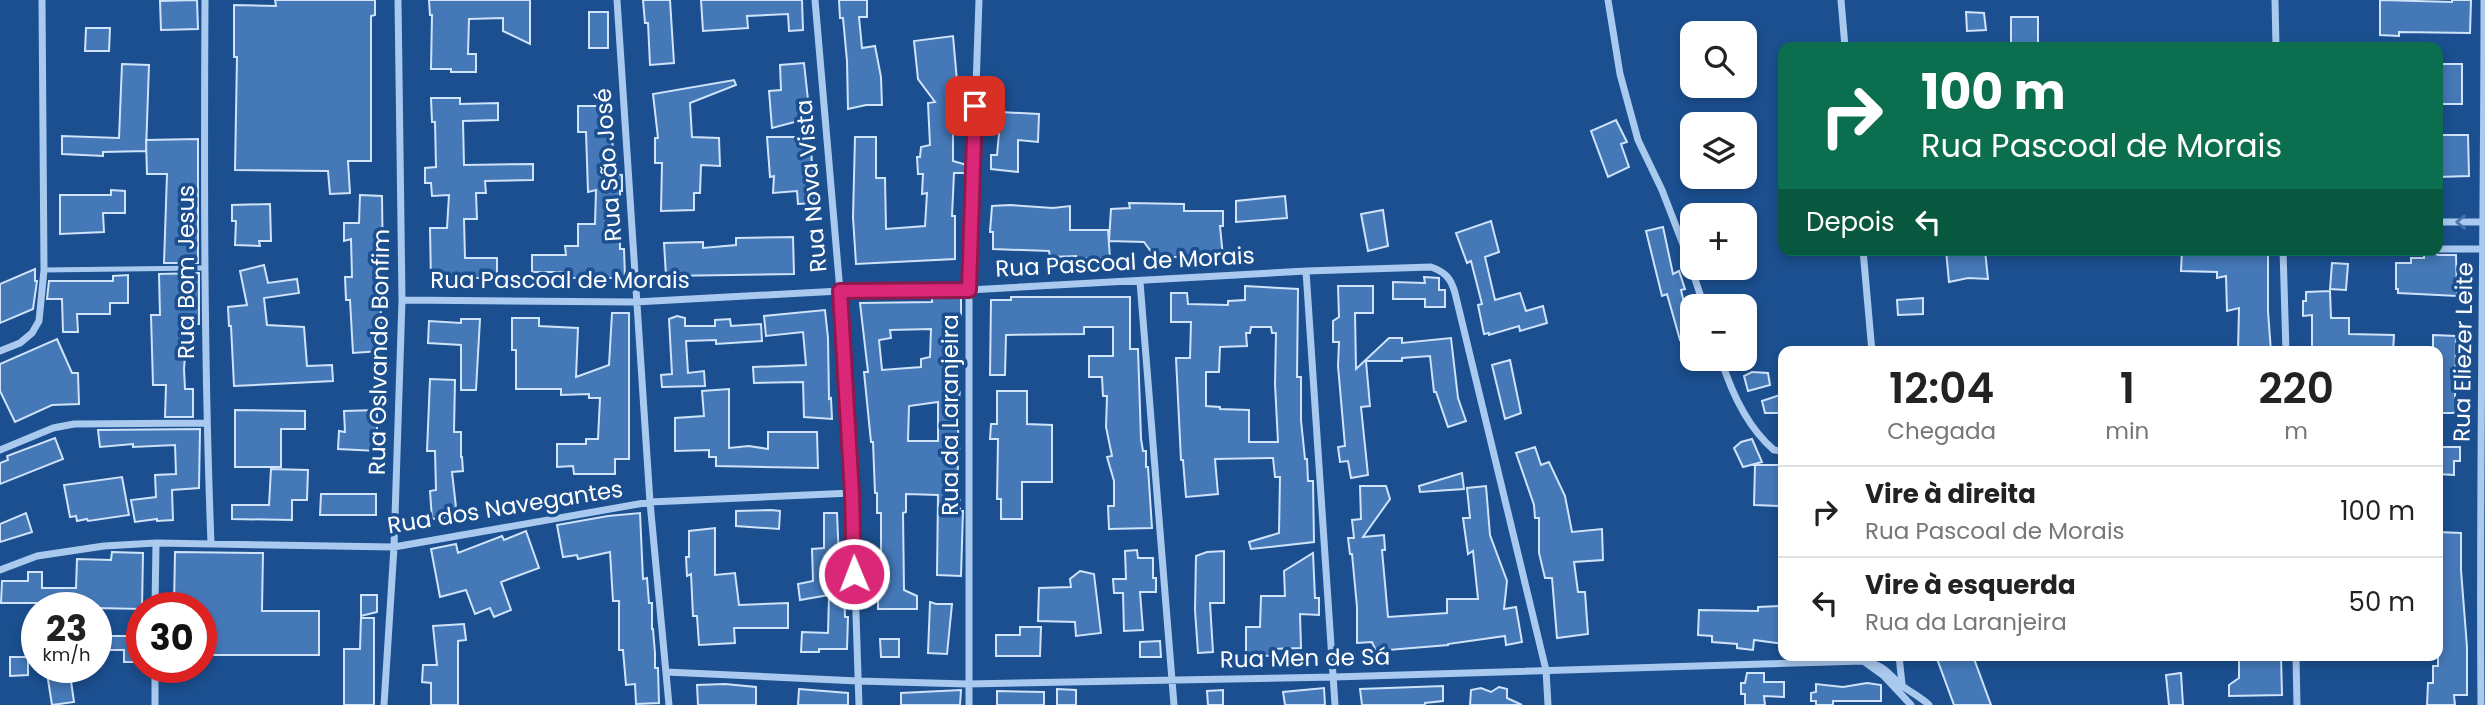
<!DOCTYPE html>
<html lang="pt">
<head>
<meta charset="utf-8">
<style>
  :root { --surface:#fff; --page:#f2f2f2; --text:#222; --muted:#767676; --line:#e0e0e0 }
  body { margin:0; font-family:Poppins,sans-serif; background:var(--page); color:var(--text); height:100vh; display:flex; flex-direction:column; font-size:26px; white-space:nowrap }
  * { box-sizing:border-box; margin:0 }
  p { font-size:23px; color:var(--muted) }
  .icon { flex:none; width:38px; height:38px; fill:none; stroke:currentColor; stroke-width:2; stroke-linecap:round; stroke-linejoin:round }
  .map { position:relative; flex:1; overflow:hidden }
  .details { position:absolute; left:1778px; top:346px; width:665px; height:315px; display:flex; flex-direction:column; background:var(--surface); border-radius:14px; box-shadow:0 4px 10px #0003 }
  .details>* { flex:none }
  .guide { position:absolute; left:1778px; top:42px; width:665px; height:214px; border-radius:14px; box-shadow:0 4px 10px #0003; background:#0b6e4f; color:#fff; overflow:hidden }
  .buttons { position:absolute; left:1680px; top:21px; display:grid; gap:14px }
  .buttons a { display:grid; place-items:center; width:77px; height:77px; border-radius:14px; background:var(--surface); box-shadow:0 4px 10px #0003; font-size:35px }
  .speed { position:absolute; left:21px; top:592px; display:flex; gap:14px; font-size:35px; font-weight:700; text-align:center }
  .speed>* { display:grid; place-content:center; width:91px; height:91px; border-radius:50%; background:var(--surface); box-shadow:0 4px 10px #0003; line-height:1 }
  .speed small { font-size:18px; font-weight:400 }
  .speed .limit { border:10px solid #d22; background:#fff; color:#111 }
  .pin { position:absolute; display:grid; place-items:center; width:60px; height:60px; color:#fff; margin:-30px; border-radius:14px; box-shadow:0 4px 10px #0006 }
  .me { position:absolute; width:77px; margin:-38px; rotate:359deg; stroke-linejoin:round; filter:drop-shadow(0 0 5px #0008) }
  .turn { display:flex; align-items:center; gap:24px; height:147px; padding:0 28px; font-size:32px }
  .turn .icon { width:91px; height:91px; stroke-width:2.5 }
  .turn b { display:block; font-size:49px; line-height:60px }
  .then { display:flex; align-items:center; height:66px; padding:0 28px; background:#0003; gap:14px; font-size:26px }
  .eta { display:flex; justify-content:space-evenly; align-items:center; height:119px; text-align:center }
  .eta b { font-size:42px; font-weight:600; line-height:49px }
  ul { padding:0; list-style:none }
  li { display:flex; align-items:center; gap:21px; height:91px; padding:0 28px; border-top:2px solid var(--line) }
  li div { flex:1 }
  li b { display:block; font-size:26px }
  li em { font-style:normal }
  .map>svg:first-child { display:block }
  .building { fill:#4478b7; stroke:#cfe3fa; stroke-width:2; fill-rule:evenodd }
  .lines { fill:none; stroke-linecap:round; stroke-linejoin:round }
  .lane { stroke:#a9c9ee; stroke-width:5 }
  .street { stroke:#a9c9ee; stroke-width:7 }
  .oneway { stroke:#4674ac }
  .route-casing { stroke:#8e194d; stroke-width:18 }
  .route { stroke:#db2777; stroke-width:12 }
  .labels { text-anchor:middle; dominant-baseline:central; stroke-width:7; stroke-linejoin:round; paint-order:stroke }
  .street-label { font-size:23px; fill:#fff; stroke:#1b4f8f }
</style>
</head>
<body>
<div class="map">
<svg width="2485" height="705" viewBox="0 0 2485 705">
  <rect width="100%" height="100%" fill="#1b4f8f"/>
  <path class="building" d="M197,0L198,29L161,30L160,1Z
    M275,0H375V15L371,16V161H348L350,193L330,194L328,171L235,170L237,57H234V5L276,6Z
    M429,0H530V44L503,31V18L469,19L468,54H476V72H451V69H431L432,15H430Z
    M643,0H670L674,63L650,65L648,23H645Z
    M701,0H802L803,30L789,31L788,14L747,16L748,28L703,31Z
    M839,0H867V17H859L862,48L875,46L881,77L882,105H866L848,109L847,61L843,18H840Z
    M2380,0L2452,2V0H2471L2470,33L2399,32V36L2380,35Z
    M589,12H608V48H589Z
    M1966,12L1984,13L1986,30L1967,31Z
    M2011,17H2038V46H2011Z
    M86,28H110L109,51H85Z
    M953,36L957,81V125L953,126V161L967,165V173H954L952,216H955V259L856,264L853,217L855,137H876V178H885L886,229L925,226L927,193L922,194L923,174H918L917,157H920L921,147L930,145L928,103L935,102L918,79L914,41Z
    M804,63L810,118L772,128L769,91L781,90L780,65Z
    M122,64L149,65L146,151L103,152V156L62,154V136L119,138Z
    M2438,64H2462V104H2438Z
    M734,80L736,85L690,103L692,137L719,138L720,166L701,165L700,193H694V210L661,211L662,163H655V138H658L653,94Z
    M431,98H460V104L498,103V120L463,121L464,165L533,164V180L485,181L486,193H476L477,219H464L465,258H497V278H460V282L431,283L430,228H447L449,195L432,196L431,183H425V168L436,167L435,122H432Z
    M578,106H611L613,157L617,158V174L622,175V191H620V249H624L625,278H566V272H532V255H566L565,246H578V224H595L596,190L588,192L586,132H578Z
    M1001,112L1039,114L1038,142L1018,140V172L991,169V155H997Z
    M1616,120L1627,142L1621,144L1629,167L1608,177L1591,131Z
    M2438,135H2468L2469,176L2438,177Z
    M767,137H810L815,203L798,204L797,191L773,193L774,176L770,177Z
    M198,139V263H164L167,174H147L146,140Z
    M111,190L125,191V213H103L104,232L60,234V195H111Z
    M360,195L382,196L383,270H381L380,299L382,331H378L380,351L353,353L350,300H346L345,277H352L351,239L344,241V223H359Z
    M1285,196L1287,218L1236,222V201Z
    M1129,203L1184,204V211H1223V226H1220L1223,257H1155L1144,242L1109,241L1111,209L1130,208Z
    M270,204L271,241H259L260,246L235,245L236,221H232V205Z
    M1010,205L1053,208L1070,206V230H1108L1110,258L1076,259V256L1050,257L1049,251L993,249V232H990L992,206Z
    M1383,210L1388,246L1368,251L1361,214Z
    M1491,221L1499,252L1485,257L1495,300L1520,293L1526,311L1543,306L1547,323L1520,331L1519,326L1489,335V333L1484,334L1478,305L1482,304L1471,261L1467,263L1456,233Z
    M1663,227L1673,274L1679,271L1685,289L1681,290L1692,337L1680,340L1667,294L1662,296L1646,231Z
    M793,237L794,274L666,276L664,243L703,242V248L736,245V238Z
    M1946,250H1985L1988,279L1968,278L1949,282Z
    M2182,250H2200V253L2220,250H2268V311L2271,352H2238L2239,308L2227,311L2226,276L2217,278V272L2181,271Z
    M2424,251H2432L2438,255H2456L2457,296L2398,293V289H2396V263H2411V258H2424Z
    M2332,263L2348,264L2346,290L2330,289Z
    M264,265L268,283L297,279L299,293L264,298L267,325L304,327L307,366L332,365L333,381L234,386L231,326H229L228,307L247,305L240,271Z
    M35,269V281H37L33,309L0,323V284Z
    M199,273V324H190V331H187L184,369L185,389H193V417H165L166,385H153L151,315H160L159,274Z
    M128,275V303H110V314H77L78,332H63L62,299H47L49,281H113V276Z
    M1424,277L1439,278V290H1445V307H1425V299H1393V282L1425,283Z
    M1245,286L1298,289L1297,377H1301V420L1305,459H1307L1308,481H1313L1314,542L1251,549L1249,542L1279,533L1280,477H1275L1273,458L1215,459L1218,494L1186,497L1183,460H1181L1176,358H1190L1191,322H1171V293H1187L1188,304L1228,305V301L1245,300ZM1251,327H1271L1272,333H1276L1275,384L1278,442H1249V410L1220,409V407L1206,406V372H1219L1220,347L1247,346L1246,333H1250Z
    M1338,286H1373V313H1355L1356,369L1389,338H1402V343L1451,338L1458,398L1466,421L1448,427L1436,392H1434L1430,356L1402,358V361H1366L1370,406L1361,407L1368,475L1351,478L1348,461L1340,462L1338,447L1345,446L1338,366L1339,342H1333V321L1339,317Z
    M2330,291L2331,318H2349V334L2394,335L2393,352H2312V315L2303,316V301H2306V292Z
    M932,297L961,298V315H956L955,352L958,390H960L957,416L960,458H958L957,500H960V511H963L961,576L937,575L938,495L906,494V512L903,513L904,590L917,596V609H878V593L881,592V513H877V493H875L873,442H871L864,372H868L860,303L932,302ZM931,329L930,357L921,359V367L882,370L879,340L891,338L890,330ZM938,402V441H908L909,406Z
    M1011,297H1130V349H1138L1141,439L1143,451H1146V467H1148L1152,528L1109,529L1108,506H1114V481L1107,457L1112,456L1106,427L1107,396H1103L1102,377H1089V356H1113V327H1084V334L1006,335L1005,375H990L991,300H1011Z
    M1923,298V314L1898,315L1897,300Z
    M825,310L828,338L829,399L831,398L832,419L804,417L803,382L754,383L753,367L806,365L803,332L766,336L764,316Z
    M612,313H629V459H615V474H574L573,466L557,467V444H586V439H598L600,398H589V394L561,395V389H516V350H512V318H539V326L578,328L576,377L609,365Z
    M677,316L685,318V326H715V320L730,319L731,326L761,324L762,341L716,344V340L686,341L688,373L704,371L705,386L662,387L661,375L672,374L669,319Z
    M461,319H480L476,390H461V345L428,343L429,321L461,323Z
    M2433,335L2456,336L2455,398H2460V413H2438V352H2433Z
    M57,339L72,373H78L79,404L52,405L15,422L0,391V364Z
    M1510,360L1521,413L1505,419L1492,365Z
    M1752,372L1768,373L1770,385L1748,391L1744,376Z
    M430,379L455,380L454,432H461V457H462L463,471L452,472L457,516L432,519L430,491L436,490L435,451H427Z
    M729,389V448L749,446L768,449V432H817L818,468L716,466V457H709V450L675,451V418L704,416L702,391Z
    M997,391H1027V424L1052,425V482H1022V519H1001V499H997L998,439H990L991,424H997Z
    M1783,394V413H1765L1762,401Z
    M235,410L305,411V429H281V467H235Z
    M377,410V451L338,449L339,431L345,432L344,411Z
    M200,429L199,488L172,490L173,520L157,521V519L135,522L131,500L156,497L155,475L176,474L175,445L133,447V444L100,447L98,430Z
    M55,438L63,459L0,484V463L8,460L7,456Z
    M1752,439L1762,462L1743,467L1734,448L1741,442Z
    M1535,447L1541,465L1549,462L1565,496L1572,532L1602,529L1603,560L1574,562L1578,592H1585L1588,634L1557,638L1552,578H1545L1539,553V518H1535L1534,505L1516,453Z
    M2438,447H2460V461H2454V475L2438,474Z
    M1755,465H1783V506L1754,505Z
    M271,469L308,470L307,500H292V520L232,519V505H269Z
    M1462,473L1464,489L1420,492L1419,486Z
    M122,477L129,515L88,521L87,519L77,521L76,516L70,517L64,485Z
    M1360,486H1386L1390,499L1363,537L1384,535L1385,550H1382L1388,617L1447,613V599H1478L1473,551L1468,554L1463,518H1470L1467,488L1486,486L1490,535L1507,581L1504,609L1516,607L1522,642L1506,645L1505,636L1448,644V645L1376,651L1372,642L1357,643V607L1352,554H1350L1348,538H1354L1352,520L1361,519Z
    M321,494H376V515H320Z
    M771,510L780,511L779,529L736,526V511Z
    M26,513L32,532L0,542V524Z
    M640,513L643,579L647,578L649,603H652V629H653L655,653V668H658L659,703L636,704L635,684L626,685L623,650H619V601H613L610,552L578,559L577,555L563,557L557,525L608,516Z
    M824,513H837L840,583H844L845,617H848L847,649H819V652H801L802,632L828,633L829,595L800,600L798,584L813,581L812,549L824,548Z
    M715,528V575L735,573L739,605L788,603V628H734L735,643L699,645L697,616H693L691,574L687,576L686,557H689V531Z
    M526,531L539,568L501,582L511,610L494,617L490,608L475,614L466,590L440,597L431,549L456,544L458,553L502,536L504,540Z
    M2438,532L2461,533V570L2467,647V695H2454L2455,705H2427L2428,683H2433V666H2438Z
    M1137,550L1138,558H1153V578H1156V592H1140L1143,630L1124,631L1123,593H1114L1113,579H1126L1125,551Z
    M1224,551V603H1210L1213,652L1198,653L1195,610L1196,556L1207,552Z
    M112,552L143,553L142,609L46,607L47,603H1L2,581H28V572H42V588H76L77,559L111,560Z
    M175,552L263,553L262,611H319V655H201V607H174Z
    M1313,553L1315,598H1319V615L1300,614L1301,648L1272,649V656L1246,655V627H1260L1261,596H1285L1284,571Z
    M1080,571L1094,574L1101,633L1076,636L1075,622L1038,621L1039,588L1071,587L1070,579Z
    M361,595H377V612L361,616Z
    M930,602L936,604H952L947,654L928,653Z
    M1783,606V644L1754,640L1753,650L1737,648V644L1712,642V636L1698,635L1699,610L1758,611V607Z
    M361,618H374V705H344V649H360Z
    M464,624L466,640L458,641V705H431V683L422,682L423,665H437L433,626Z
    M1020,627H1041L1040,656H996V635H1020Z
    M101,636H142V662H124V650H101Z
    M880,639H899V657H881Z
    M1160,641L1161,657H1140V642Z
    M1936,656H1973L1991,705H1954Z
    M2239,656H2281L2282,695L2229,696V685L2239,678Z
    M10,657H28V675L10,676Z
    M46,667H69L74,702L52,705Z
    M1747,673H1764V682H1784V697L1764,696L1765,705H1745V694H1741V683H1745Z
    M2181,673L2183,705H2169L2166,675Z
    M1867,683L1881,685V701H1833V705H1816V701H1811V693L1816,692V684L1843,687Z
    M725,684L756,687V705H698L697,685Z
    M1443,686V701L1425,703V705H1362L1360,689Z
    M1499,687L1507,689V698L1522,705H1470L1471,690L1481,688L1491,692Z
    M1324,688L1325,705H1285L1283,692Z
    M799,689L848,693V705H798Z
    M1057,689L1076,690V705H1057Z
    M961,690L960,705H901V693Z
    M1223,690V705H1208L1207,691Z
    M997,691L1044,692V705H997Z"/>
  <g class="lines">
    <path class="lane" d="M44,270L204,268"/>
    <path class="street" d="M205,0C204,181 204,362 211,543
      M617,0L650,502L669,705
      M815,0L840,291L852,493L859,705
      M1608,0L1620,74L1638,140L1662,190L1686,252L1704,306
      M1841,0L1845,47
      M2275,0L2276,47
      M2438,222H2485
      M2438,249H2485
      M1863,250L1872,352
      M2283,250L2286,352
      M1306,271L1335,705
      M1140,282L1174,705
      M402,300L635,302L840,291L969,290L1306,271L1431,267C1445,272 1451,278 1455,293L1546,670L1548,705
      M0,351L20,343L32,333L39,321L44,270L42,0
      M1721,359C1731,391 1748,428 1774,450L1783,451
      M0,450L53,428L74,424L206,423
      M0,570L37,556L104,546L156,543L394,547L650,502L852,493
      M155,607L156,543
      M1899,656L1902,684
      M2296,656L2297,705
      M1866,663L1884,676L1911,705
      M666,672L858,681L968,684L1334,677L1863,661C1887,667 1884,670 1901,685C1910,692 1921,697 1929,705
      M155,705V667
      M384,705L394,547L402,300L398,0
      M969,705V290L979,0
      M2481,705C2479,470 2484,235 2484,0"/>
  </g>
  <defs><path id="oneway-chevron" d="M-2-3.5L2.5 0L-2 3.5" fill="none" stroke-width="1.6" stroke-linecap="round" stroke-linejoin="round" transform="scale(1.75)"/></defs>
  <use class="oneway" href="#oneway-chevron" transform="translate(2461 222) rotate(-180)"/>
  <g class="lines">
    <g class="route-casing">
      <path id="route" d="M854,574L852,494L840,291L969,290L975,106"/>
    </g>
    <use href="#route" class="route"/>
  </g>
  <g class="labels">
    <g class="street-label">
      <text transform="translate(608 165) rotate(-94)">Rua São José</text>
      <text transform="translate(811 186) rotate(-95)">Rua Nova Vista</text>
      <text transform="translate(1125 262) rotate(-3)">Rua Pascoal de Morais</text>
      <text transform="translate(186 272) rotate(-90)">Rua Bom Jesus</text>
      <text x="560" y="280">Rua Pascoal de Morais</text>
      <text transform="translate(379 352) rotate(-89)">Rua Oslvando Bonfim</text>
      <text transform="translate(2463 352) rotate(-89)">Rua Eliezer Leite</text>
      <text transform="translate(950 415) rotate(-90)">Rua da Laranjeira</text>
      <text transform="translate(505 507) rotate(-9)">Rua dos Navegantes</text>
      <text transform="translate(1305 658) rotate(-1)">Rua Men de Sá</text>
    </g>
  </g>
</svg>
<div class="buttons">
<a><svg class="icon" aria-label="search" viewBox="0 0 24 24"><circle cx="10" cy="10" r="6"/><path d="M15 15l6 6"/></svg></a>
<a><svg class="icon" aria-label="layers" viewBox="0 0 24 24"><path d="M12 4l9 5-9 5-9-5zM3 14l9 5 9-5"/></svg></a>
<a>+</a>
<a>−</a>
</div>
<div class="speed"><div>23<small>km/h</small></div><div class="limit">30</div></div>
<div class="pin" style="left:975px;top:106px;background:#d93025"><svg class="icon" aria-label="arrive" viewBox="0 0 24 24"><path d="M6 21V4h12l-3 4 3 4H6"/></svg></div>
<svg class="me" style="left:854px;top:574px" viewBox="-20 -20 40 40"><circle r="17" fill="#db2777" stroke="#fff" stroke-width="3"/><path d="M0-11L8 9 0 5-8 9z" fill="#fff"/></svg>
<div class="guide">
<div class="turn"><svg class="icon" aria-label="right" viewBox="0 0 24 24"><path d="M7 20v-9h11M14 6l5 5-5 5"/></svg><div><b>100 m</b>Rua Pascoal de Morais</div></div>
<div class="then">Depois<svg class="icon" aria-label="left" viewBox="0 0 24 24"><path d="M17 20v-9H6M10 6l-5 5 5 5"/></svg></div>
</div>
<section class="details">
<div class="eta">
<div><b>12:04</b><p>Chegada</p></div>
<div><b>1</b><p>min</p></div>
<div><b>220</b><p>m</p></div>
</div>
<ul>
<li><svg class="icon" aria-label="right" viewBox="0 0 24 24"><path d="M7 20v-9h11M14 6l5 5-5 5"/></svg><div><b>Vire à direita</b><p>Rua Pascoal de Morais</p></div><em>100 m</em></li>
<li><svg class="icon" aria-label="left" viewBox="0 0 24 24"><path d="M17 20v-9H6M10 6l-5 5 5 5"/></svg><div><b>Vire à esquerda</b><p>Rua da Laranjeira</p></div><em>50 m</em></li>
</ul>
</section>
</div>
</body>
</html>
